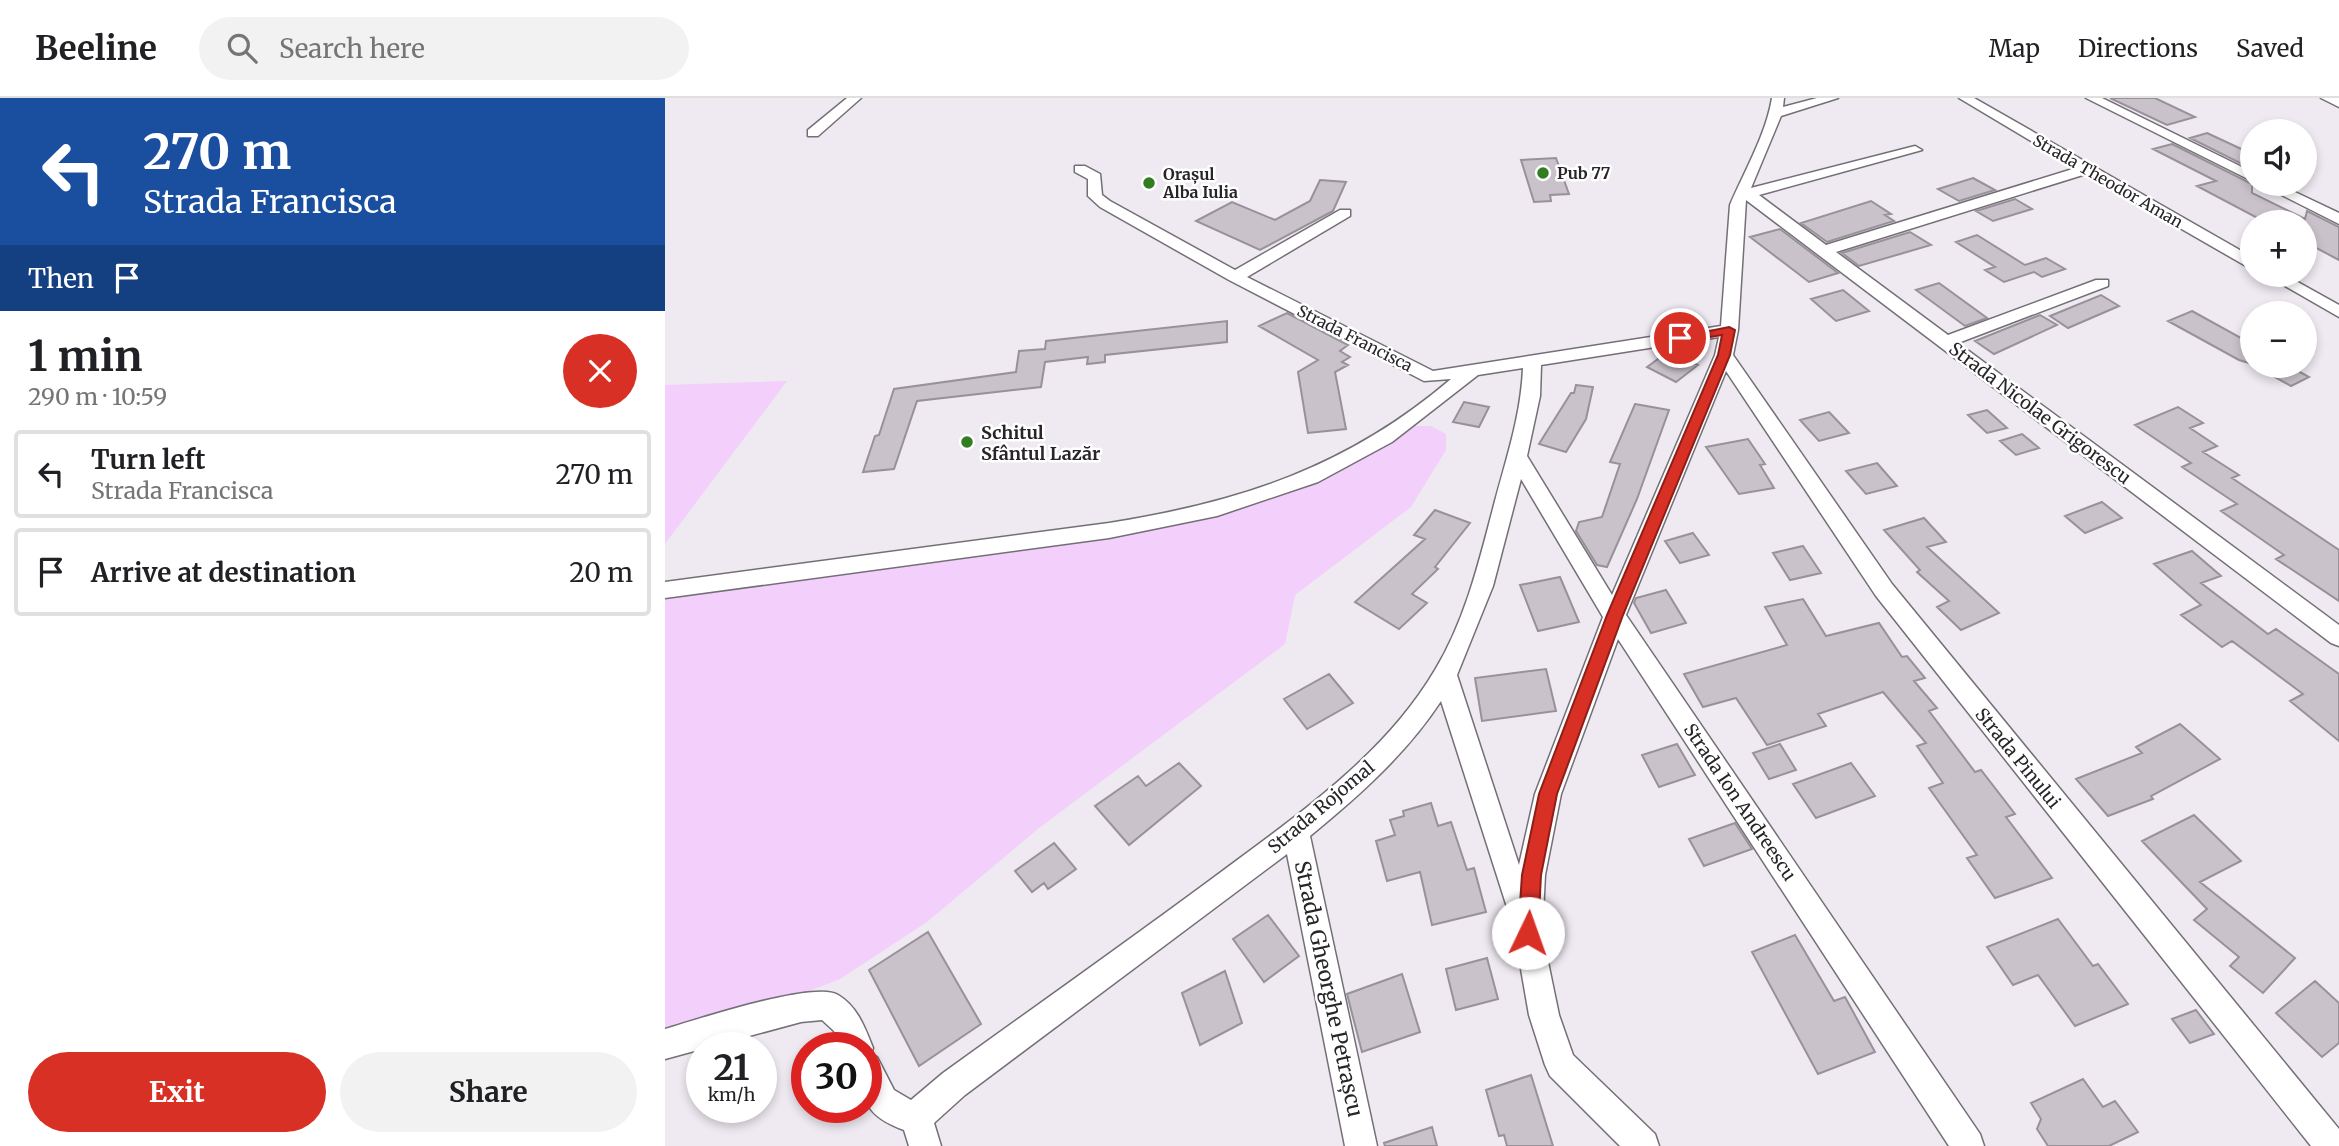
<!DOCTYPE html>
<html lang="en">
<head>
<meta charset="utf-8">
<style>
  :root { --surface:#fff; --page:#f2f2f2; --text:#202124; --muted:#757577; --line:#e0e0e0; --accent:#d93025 }
  body { margin:0; font-family:Merriweather,serif; background:var(--page); color:var(--text); height:100vh; display:flex; flex-direction:column; font-size:26px; white-space:nowrap }
  * { box-sizing:border-box; margin:0 }
  p { font-size:23px; color:var(--muted) }
  .icon { flex:none; width:38px; height:38px; fill:none; stroke:currentColor; stroke-width:2; stroke-linecap:round; stroke-linejoin:round }
  .map { position:relative; flex:1; overflow:hidden }
  .sheet { display:flex; flex-direction:column; background:var(--surface); width:665px }
  .sheet>* { flex:none }
  .top-card { background:#1a4fa0; color:#fff; overflow:hidden }
  .controls { position:absolute; left:1575px; top:21px; display:grid; gap:14px }
  .controls a { display:grid; place-items:center; width:77px; height:77px; border-radius:50%; background:var(--surface); box-shadow:0 4px 10px #0003; font-size:35px }
  .speed { position:absolute; left:21px; top:934px; display:flex; gap:14px; font-size:35px; font-weight:700; text-align:center }
  .speed>* { display:grid; place-content:center; width:91px; height:91px; border-radius:50%; background:var(--surface); box-shadow:0 4px 10px #0003; line-height:1 }
  .speed small { font-size:18px; font-weight:400 }
  .speed .limit { border:10px solid #d22; background:#fff; color:#111 }
  .pin { position:absolute; display:grid; place-items:center; width:60px; height:60px; color:#fff; margin:-30px; border:4px solid #fff; border-radius:50%; box-shadow:0 2px 7px #0007 }
  .me { position:absolute; width:77px; margin:-38px; rotate:3deg; stroke-linejoin:round; filter:drop-shadow(0 0 5px #0008) }
  .turn { display:flex; align-items:center; gap:24px; height:147px; padding:0 28px; font-size:32px }
  .turn .icon { width:91px; height:91px; stroke-width:2.5 }
  .turn b { display:block; font-size:49px; line-height:60px }
  .then { display:flex; align-items:center; height:66px; padding:0 28px; background:#0003; gap:14px; font-size:26px }
  .round { display:grid; place-items:center; flex:none; width:74px; height:74px; border-radius:37px; background:var(--page) }
  .head { display:flex; align-items:center; justify-content:space-between; height:119px; padding:0 28px }
  h1 { font-size:42px; font-weight:700; line-height:52px }
  .action { display:flex; gap:14px; margin-top:auto; padding:14px 28px }
  .action a { flex:1; height:80px; border-radius:42px; background:var(--accent); color:#fff; font-size:28px; font-weight:700; line-height:80px; text-align:center }
  .action a+a { background:var(--page); color:var(--text) }
  ul { padding:0; list-style:none }
  li { display:flex; align-items:center; gap:21px; height:88px; margin:0 14px 10px; padding:0 14px; border:4px solid var(--line); border-radius:7px }
  li div { flex:1 }
  li b { display:block; font-size:26px }
  li em { font-style:normal }
  header { display:flex; align-items:center; gap:42px; box-sizing:border-box; height:98px; padding:0 35px; background:var(--surface); border-bottom:2px solid var(--line) }
  header strong { font-size:33px }
  nav { display:flex; gap:38px; margin-inline-start:auto; font-size:24px }
  .search { width:490px; height:63px; background:var(--page); display:flex; align-items:center; gap:18px; box-sizing:border-box; padding:0 24px; border-radius:38px; color:var(--muted); font-size:26px }
  main { display:flex; flex:1; min-height:0 }
  .map>svg:first-child { display:block }
  .green { fill:#f3cffb }
  .building { fill:#c9c2ca; stroke:#989199; stroke-width:2 }
  .lines { fill:none; stroke-linecap:round; stroke-linejoin:round }
  .minor-casing { stroke:#746f76; stroke-width:3 }
  .minor { fill:#fff; fill-rule:evenodd }
  .route { fill:#d93025; stroke:#8d1f18; stroke-width:2 }
  .poi-dot { fill:#327c22; stroke:#fff; stroke-width:2.5 }
  .labels { text-anchor:middle; dominant-baseline:central; stroke-width:5; stroke-linejoin:round; paint-order:stroke }
  .far-poi-label { font-size:16px; font-weight:bold; fill:#272528; stroke:#fff; text-anchor:start }
  .far-street-label { font-size:16px; fill:#272528; stroke:#fff }
  .street-label { font-size:18px; fill:#272528; stroke:#fff }
  .poi-label { font-size:18px; font-weight:bold; fill:#272528; stroke:#fff; text-anchor:start }
  .near-street-label { font-size:21px; fill:#272528; stroke:#fff }
</style>
</head>
<body>
<header>
<strong>Beeline</strong>
<div class="search"><svg class="icon" aria-label="search" viewBox="0 0 24 24"><circle cx="10" cy="10" r="6"/><path d="M15 15l6 6"/></svg>Search here</div>
<nav><a>Map</a><a>Directions</a><a>Saved</a></nav>
</header>
<main>
<section class="sheet">
<div class="top-card">
<div class="turn"><svg class="icon" aria-label="left" viewBox="0 0 24 24"><path d="M17 20v-9H6M10 6l-5 5 5 5"/></svg><div><b>270 m</b>Strada Francisca</div></div>
<div class="then">Then<svg class="icon" aria-label="arrive" viewBox="0 0 24 24"><path d="M6 21V4h12l-3 4 3 4H6"/></svg></div>
</div>
<div class="head"><div><h1>1 min</h1><p>290 m · 10:59</p></div><a class="round" style="background:#d93025;color:#fff"><svg class="icon" aria-label="close" viewBox="0 0 24 24"><path d="M6 6l12 12M18 6L6 18"/></svg></a></div>
<ul>
<li><svg class="icon" aria-label="left" viewBox="0 0 24 24"><path d="M17 20v-9H6M10 6l-5 5 5 5"/></svg><div><b>Turn left</b><p>Strada Francisca</p></div><em>270 m</em></li>
<li><svg class="icon" aria-label="arrive" viewBox="0 0 24 24"><path d="M6 21V4h12l-3 4 3 4H6"/></svg><div><b>Arrive at destination</b></div><em>20 m</em></li>
</ul>
<div class="action"><a>Exit</a><a>Share</a></div>
</section>
<div class="map">
<svg width="1674" height="1048" viewBox="0 0 1674 1048">
  <rect width="100%" height="100%" fill="#efe9f1"/>
  <path class="green" d="M121,283H122L0,446V287Z
    M748,328H766L781,336V352L746,409L630,497L620,546L374,730L262,824L175,881L80,918L0,936V484L447,427L569,402L631,381Z"/>
  <path class="building" d="M1445,0H1490L1530,19L1502,27Z
    M1542,35L1587,56V71L1525,40Z
    M1507,46L1587,86V95L1640,121L1642,113L1674,129V162L1640,144V124H1600L1532,88L1551,83L1488,51Z
    M891,60L904,96L885,97L886,103L869,104L856,62Z
    M1308,80L1330,92L1294,103L1273,91Z
    M655,82L681,84L668,113L595,152L531,123L567,104L610,122L645,103Z
    M1350,101L1367,111L1328,123L1311,113Z
    M1206,103L1226,116L1220,117L1229,123L1162,144L1136,125Z
    M1115,131L1173,175L1144,184L1085,139Z
    M1245,134L1266,147L1194,168L1177,155Z
    M1312,137L1360,167L1381,160L1400,171L1377,179L1369,174L1339,184L1320,172L1330,169L1291,144Z
    M1274,185L1322,220L1300,228L1251,192Z
    M1178,192L1204,213L1171,223L1146,201Z
    M1436,197L1454,208L1403,230L1385,218Z
    M1527,213L1587,246V266L1574,262L1503,223Z
    M622,215L683,247L675,253L685,259L677,264L683,267L670,274L681,331L643,335L633,274L653,262L594,228Z
    M1375,217L1392,227L1329,256L1310,243Z
    M562,223V244L440,257V264L422,266L423,259L380,264L376,289L252,303L229,371L198,374L210,338L214,337L229,291L351,274L354,253L380,251L381,243Z
    M1004,253L1033,267L1011,284L982,269Z
    M1590,268H1624L1644,279L1626,288Z
    M911,287L928,289L921,321L901,354L874,346L906,295H909Z
    M799,304L824,309L814,329L788,324Z
    M970,306L1004,312L972,401L942,469L932,467L911,433L914,424L937,419L955,366L945,364Z
    M1513,309L1538,325L1525,330L1552,348L1538,354L1574,377L1567,380L1674,452V503L1611,461L1619,457L1556,413L1572,406L1517,369L1526,365L1470,327Z
    M1322,312L1342,330L1322,335L1303,317Z
    M1164,314L1184,335L1154,343L1135,322Z
    M1357,336L1374,350L1351,357L1335,343Z
    M1083,341L1100,366L1095,367L1109,390L1074,396L1041,349Z
    M1212,365L1232,388L1201,396L1181,373Z
    M1437,404L1457,420L1420,435L1400,418Z
    M770,412L805,425L770,469L773,471L747,496L762,505L734,531L690,504L760,441L749,437Z
    M1259,420L1281,444L1262,449L1334,515L1296,532L1272,509L1284,503L1252,474L1255,472L1219,432Z
    M1028,435L1044,457L1015,465L1000,443Z
    M1138,448L1156,475L1125,482L1108,455Z
    M1527,453L1556,478L1536,485L1603,536L1611,531L1674,576V643L1625,603L1638,596L1567,543L1557,549L1516,517L1536,507L1489,466Z
    M895,479L914,524L873,533L855,487Z
    M1001,492L1021,525L986,535L969,505L971,500Z
    M1138,501L1161,538L1214,525L1237,559L1242,558L1260,580L1249,583L1272,610L1264,613L1310,674L1316,672L1350,716L1341,719L1387,780L1330,800L1302,760L1312,757L1264,690L1278,685L1252,648L1261,645L1218,594L1153,616L1161,628L1102,647L1071,600L1038,609L1019,576L1122,547L1100,509Z
    M881,571L891,613L817,623L810,580Z
    M664,576L688,605L642,631L619,601Z
    M1515,626L1555,661L1486,698L1488,701L1443,718L1411,681L1477,655L1471,649Z
    M1012,646L1030,677L994,689L977,657Z
    M1115,646L1131,672L1104,681L1088,655Z
    M514,665L536,688L464,747L430,708L473,678L481,688Z
    M1186,665L1210,698L1151,720L1128,686Z
    M766,705L773,728L786,724L802,772L809,770L821,814L767,827L755,774L722,783L711,743L730,737L725,722L739,718L738,713Z
    M1529,717L1576,763L1535,784L1630,860L1598,895L1565,868L1574,859L1529,822L1542,811L1477,743Z
    M1070,725L1087,751L1039,768L1024,741Z
    M389,745L411,771L383,791L379,785L367,794L350,773Z
    M603,817L634,858L599,884L568,841Z
    M1393,821L1428,868L1433,866L1463,906L1410,928L1373,877L1348,887L1322,849Z
    M263,834L316,926L254,968L204,872Z
    M1130,837L1169,903L1180,899L1210,954L1153,976L1087,854Z
    M822,860L833,901L791,912L781,871Z
    M560,873L577,925L535,947L517,895Z
    M737,876L755,934L697,954L682,896Z
    M1650,883L1674,905V945L1657,959L1611,915Z
    M1531,912L1549,936L1525,945L1507,921Z
    M866,977L888,1048H842L839,1037L834,1038L821,992Z
    M1418,981L1438,1009L1450,1003L1473,1034L1444,1048H1383L1372,1031L1376,1021L1366,1005Z
    M767,1029L772,1048H720L719,1045Z"/>
  <g class="lines">
    <g class="minor-casing">
      <path id="minor" d="M182,0H196L153,38H143V32Z
        M1107,0H1119L1118,9L1152,0H1173L1116,18L1086,90L1250,48L1257,52L1094,97L1161,147L1411,70L1294,0H1309L1587,159V170L1581,168L1421,76L1171,154L1283,237L1431,182H1443V188L1293,245L1674,527V548L1666,545L1081,102L1073,232L1068,257L1227,486L1674,1031V1048H1646L1211,498L1061,273L961,517L1315,1036L1319,1048H1284L953,541L896,696L880,777L877,835L894,917L908,957L990,1036L994,1048H955L885,978L880,967L864,917L849,831L776,603C742,655 694,698 645,738L712,1048H680L622,756L300,997L269,1025L276,1048H244L239,1032C189,1013 201,996 201,950H177L169,933L157,922L136,924L0,961V931C31,922 150,882 173,897C193,909 200,930 208,950L206,956L212,959L229,992L246,1002L278,975C368,910 459,846 548,780C628,720 718,660 770,572C801,521 815,460 830,403C842,358 856,317 858,270L813,277L727,344L653,384L552,418L444,440L0,500V484L444,425C576,404 683,369 786,281L759,283L564,182L435,109L423,98V81L410,74V68H420L435,76L437,97L445,103L570,172L675,112H685V118L582,179L768,273L1056,228L1065,107C1078,76 1101,37 1107,0ZM1054,239L1050,257L947,497L862,358L875,298L876,267ZM856,381L938,519L870,696L854,767L792,577L828,488Z
        M1421,0H1437L1587,74V83Z
        M1656,0H1674V9Z
        M1595,86H1613L1674,115V126Z
        M1601,177H1620L1674,207V219Z"/>
    </g>
    <use href="#minor" class="minor"/>
  </g>
  <path class="route" d="M1064,229L1070,232L1065,257L958,517L892,696L876,777L873,835L870,842L863,845L856,842L853,835L857,777L874,696L942,517L1053,257L1057,237L1015,244L1009,240Z"/>
  <g class="poi-dot">
    <circle cx="878" cy="75" r="7"/>
    <circle cx="484" cy="85" r="7"/>
    <circle cx="302" cy="344" r="7"/>
  </g>
  <g class="labels">
    <g class="far-poi-label">
      <text x="892" y="75">Pub 77</text>
      <text x="498" y="76">Orașul<tspan x="498" dy="18">Alba Iulia</tspan></text>
    </g>
    <g class="far-street-label">
      <text transform="translate(1443 83) rotate(30)">Strada Theodor Aman</text>
      <text transform="translate(690 240) rotate(27)">Strada Francisca</text>
    </g>
    <g class="street-label">
      <text transform="translate(1375 315) rotate(37)">Strada Nicolae Grigorescu</text>
      <text transform="translate(1353 660) rotate(51)">Strada Pinului</text>
      <text transform="translate(1075 704) rotate(56)">Strada Ion Andreescu</text>
      <text transform="translate(656 709) rotate(-40)">Strada Rojomal</text>
    </g>
    <g class="poi-label">
      <text x="316" y="334">Schitul<tspan x="316" dy="21">Sfântul Lazăr</tspan></text>
    </g>
    <g class="near-street-label">
      <text transform="translate(664 891) rotate(78)">Strada Gheorghe Petrașcu</text>
    </g>
  </g>
</svg>
<div class="controls">
<a><svg class="icon" aria-label="sound" viewBox="0 0 24 24"><path d="M4 9h4l5-4v14l-5-4H4zM17 9q2 3 0 6"/></svg></a>
<a>+</a>
<a>−</a>
</div>
<div class="speed"><div>21<small>km/h</small></div><div class="limit">30</div></div>
<div class="pin" style="left:1015px;top:240px;background:#d93025"><svg class="icon" aria-label="arrive" viewBox="0 0 24 24"><path d="M6 21V4h12l-3 4 3 4H6"/></svg></div>
<svg class="me" style="left:863px;top:835px" viewBox="-20 -20 40 40"><circle r="19" fill="#fff"/><path d="M0-13L10 11 0 6-10 11z" fill="#d93025"/></svg>
</div>
</main>
</body>
</html>
